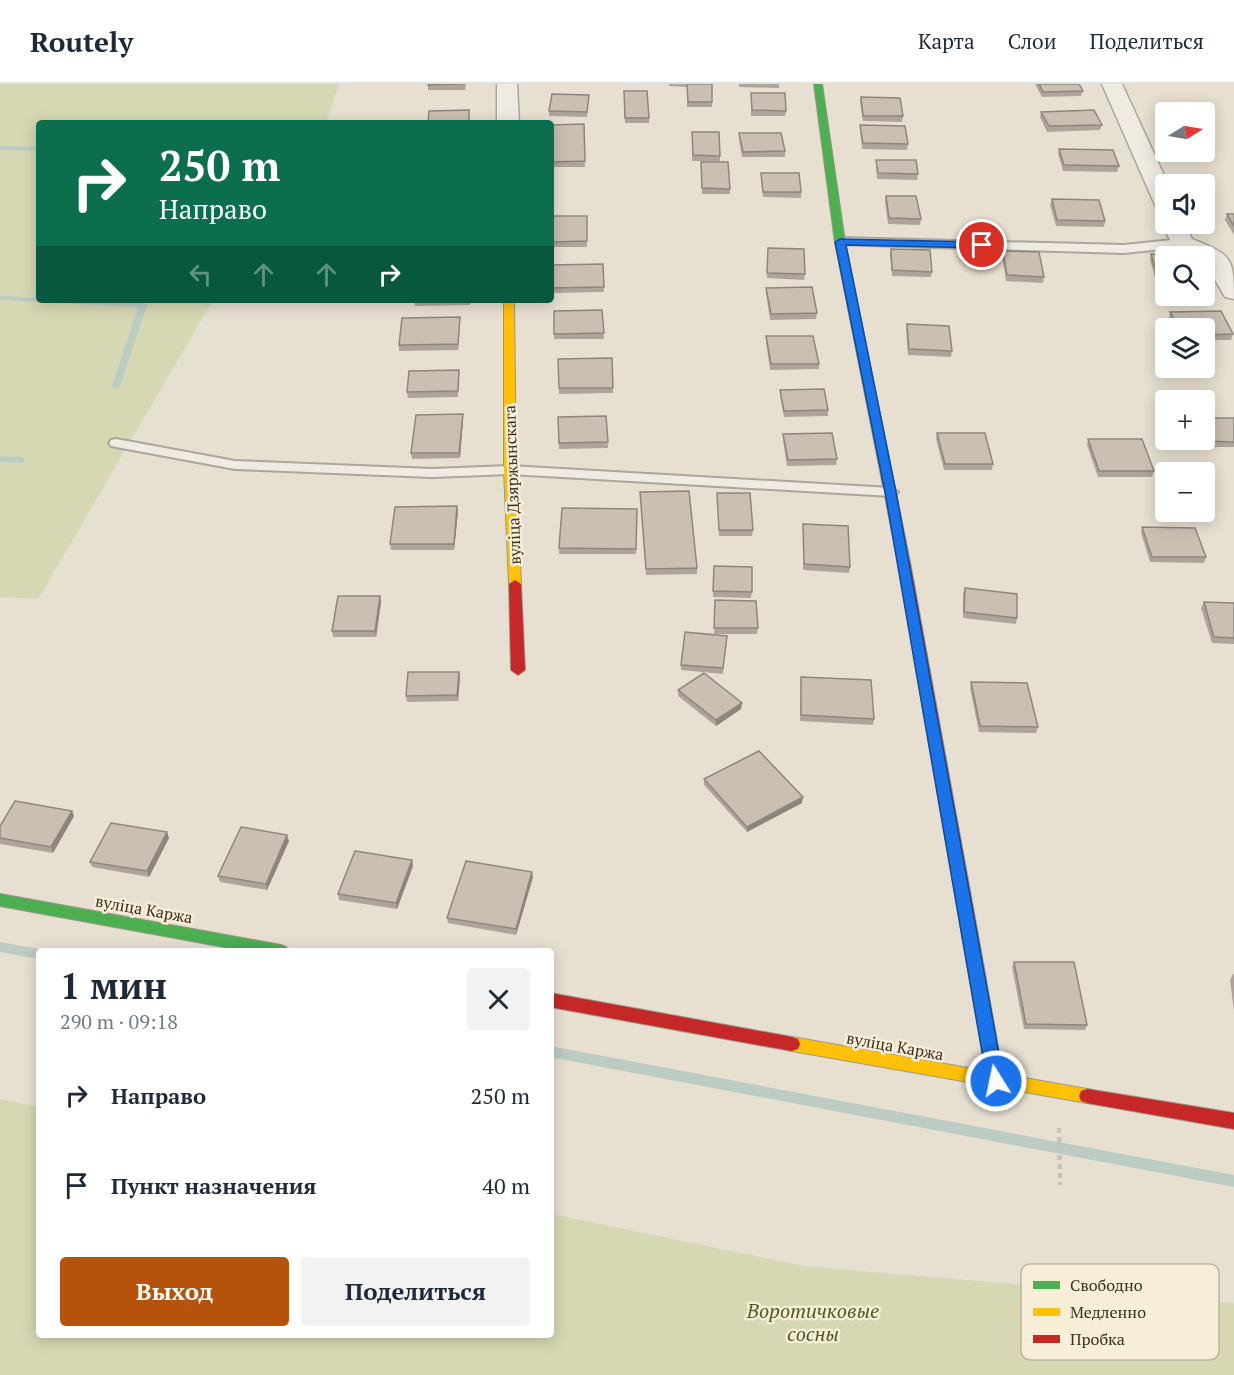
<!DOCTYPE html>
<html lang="ru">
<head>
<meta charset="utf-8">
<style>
  :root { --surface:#fff; --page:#f2f2f3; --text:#1f2937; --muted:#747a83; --line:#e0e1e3; --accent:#b45309 }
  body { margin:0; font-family:"PT Serif",serif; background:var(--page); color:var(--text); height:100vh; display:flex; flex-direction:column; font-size:22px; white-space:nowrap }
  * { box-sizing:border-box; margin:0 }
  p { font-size:20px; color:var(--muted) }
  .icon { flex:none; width:33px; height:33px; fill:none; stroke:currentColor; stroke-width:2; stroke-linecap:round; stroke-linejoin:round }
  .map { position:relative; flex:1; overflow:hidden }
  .drawer { position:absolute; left:36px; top:864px; width:518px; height:390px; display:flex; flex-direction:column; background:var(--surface); border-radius:6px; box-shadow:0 3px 15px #0003 }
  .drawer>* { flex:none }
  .banner { position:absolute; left:36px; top:36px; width:518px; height:183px; border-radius:6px; box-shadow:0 3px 15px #0003; background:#0b6e4f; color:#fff; overflow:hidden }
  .needle { width:39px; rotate:79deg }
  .fabs { position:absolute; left:1155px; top:18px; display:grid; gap:12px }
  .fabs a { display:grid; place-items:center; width:60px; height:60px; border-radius:6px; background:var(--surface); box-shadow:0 3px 15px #0003; font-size:30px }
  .pin { position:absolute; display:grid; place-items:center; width:51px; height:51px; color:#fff; margin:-26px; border:3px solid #fff; border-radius:50%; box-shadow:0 2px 6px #0007 }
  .me { position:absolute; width:66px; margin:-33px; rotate:350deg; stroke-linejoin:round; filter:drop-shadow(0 0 4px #0008) }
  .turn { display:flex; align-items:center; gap:21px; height:126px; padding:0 24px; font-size:27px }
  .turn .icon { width:78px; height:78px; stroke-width:2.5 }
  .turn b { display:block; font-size:42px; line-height:51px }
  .lanes { display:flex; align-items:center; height:57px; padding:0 24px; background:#0003; justify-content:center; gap:30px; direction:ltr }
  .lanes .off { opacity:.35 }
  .round { display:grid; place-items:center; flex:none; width:63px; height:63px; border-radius:6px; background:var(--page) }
  .summary { display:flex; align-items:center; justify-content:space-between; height:102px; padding:0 24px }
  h1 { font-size:36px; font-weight:600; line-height:45px }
  .button { display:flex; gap:12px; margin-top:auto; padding:12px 24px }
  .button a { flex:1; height:69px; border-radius:6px; background:var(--accent); color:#fff; font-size:24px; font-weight:600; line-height:69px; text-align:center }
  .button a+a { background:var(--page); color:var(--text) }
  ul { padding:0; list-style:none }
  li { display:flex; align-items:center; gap:18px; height:90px; padding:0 24px }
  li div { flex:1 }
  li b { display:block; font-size:22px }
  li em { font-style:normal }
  header { display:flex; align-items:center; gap:36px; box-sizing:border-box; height:84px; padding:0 30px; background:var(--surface); border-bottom:2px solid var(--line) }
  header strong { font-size:28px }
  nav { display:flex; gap:33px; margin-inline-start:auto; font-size:21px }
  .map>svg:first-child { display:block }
  .green { fill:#d6d7b3 }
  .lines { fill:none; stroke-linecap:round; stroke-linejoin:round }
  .stream { fill:#bcccc2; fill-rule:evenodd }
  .lane-casing { stroke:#ada599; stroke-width:4 }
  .street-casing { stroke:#ada599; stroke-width:3 }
  .fast-casing { stroke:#9c958a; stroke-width:2 }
  .slow-casing { stroke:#9c958a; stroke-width:2 }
  .jam-casing { stroke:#9c958a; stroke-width:2 }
  .path { stroke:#c8c2b9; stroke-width:4.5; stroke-dasharray:5 4; stroke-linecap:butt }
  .lane { fill:#efebe3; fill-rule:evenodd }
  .street { fill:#efebe3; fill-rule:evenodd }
  .fast { fill:#4caf50; fill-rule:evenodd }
  .slow { fill:#ffc107; fill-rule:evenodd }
  .jam { fill:#c62828; fill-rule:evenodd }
  .wall { fill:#afa499 }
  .shaded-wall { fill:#8e867d }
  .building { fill:#cbbfb2; stroke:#8e867d; stroke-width:1.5 }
  .route { fill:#1a73e8; stroke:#114b97; stroke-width:1.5 }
  .labels { text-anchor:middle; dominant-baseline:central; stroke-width:5; stroke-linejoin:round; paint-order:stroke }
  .street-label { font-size:16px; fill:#3d2e20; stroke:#f7eed8 }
  .near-park-label { font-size:20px; font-style:italic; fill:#4d5a26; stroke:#f7eed8 }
  .key { fill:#f7eed8; stroke:#bfb4a1; stroke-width:1.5 }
  .key-label { font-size:16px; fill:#3d2e20 }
</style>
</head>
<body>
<header>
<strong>Routely</strong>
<nav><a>Карта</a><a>Слои</a><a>Поделиться</a></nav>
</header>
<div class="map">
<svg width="1234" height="1291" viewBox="0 0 1234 1291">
  <rect width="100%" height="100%" fill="#e7e0d1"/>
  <path class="green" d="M0,0H339L326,39H39V216H213L38,515L0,513Z
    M0,1015L39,1023V1251H550L551,1130L804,1182L1234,1219V1291H0Z"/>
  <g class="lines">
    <path class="stream" d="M0,62L39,63V67L0,66Z
      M0,212L39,214V216H90L146,219L147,221L119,304L116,305L112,302L138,223L0,216Z
      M0,372L22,373L26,376L22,379L0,378Z
      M0,858L39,865L43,867H39V875L0,868Z
      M550,962L1234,1091V1103L550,973Z"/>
    <g class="lane-casing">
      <path id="lane" d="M840,154L1124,161L1182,155L1188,159L1182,163L1124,169L836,160V156Z
        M116,355L235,377L432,385L510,382L891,404L898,408L891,412L510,390L432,393L235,385L111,362L109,359L111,356Z"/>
    </g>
    <g class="street-casing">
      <path id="street" d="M497,0H517L519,39H497Z
        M1102,0H1122L1168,100H1166V128L1158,126L1155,121Z
        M1166,136V140H1185L1192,155C1231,171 1234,172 1234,215L1225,213L1204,177V172H1194L1174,164L1162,140Z"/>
    </g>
    <g class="fast-casing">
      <path id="fast" d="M814,0H822L845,158L910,478L904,482L898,478L835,158Z
        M0,810L281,861L286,863L289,867H246L0,822Z
        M972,856L977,858L980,862L1004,997L1002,1002L996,1004L990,1002L988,997L964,862L967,858Z"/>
    </g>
    <g class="slow-casing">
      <path id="slow" d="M504,216H514L516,386L521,500L515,504L509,500L504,386Z
        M792,953L1087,1005L1093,1007L1095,1012L1093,1017L1087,1019L792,967L786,965L784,960L786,955Z"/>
    </g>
    <g class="jam-casing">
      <path id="jam" d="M904,474L910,478L980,862L977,866L972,868L967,866L964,862L898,478Z
        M515,496L521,500L525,586L518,591L511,586L509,500Z
        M550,909L792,953L798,955L800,960L798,965L792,967L550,923Z
        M1087,1005L1234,1029V1045L1087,1019L1081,1017L1079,1012L1081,1007Z"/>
    </g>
    <path class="path" d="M1059,1044L1060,1101"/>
    <use href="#lane" class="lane"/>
    <use href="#street" class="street"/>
    <use href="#fast" class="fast"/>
    <use href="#slow" class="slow"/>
    <use href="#jam" class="jam"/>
  </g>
  <path class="wall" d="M428,0H466L465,6H428Z
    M669,0H712V23H687V3L669,2Z
    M739,0H779V4L739,3Z
    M1035,0H1079L1083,7L1081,12L1042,13Z
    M624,7L649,34V39H625Z
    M751,9L786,27L785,32H751Z
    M589,11L587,33L549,32V27Z
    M861,13L903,32L902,38L863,37L860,18Z
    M1041,28L1102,41L1100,46L1047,48L1040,33Z
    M584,40L585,83H550V41Z
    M860,41L908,60L907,66L862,65L860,46Z
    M692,48L720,72V77H692Z
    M739,49L785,67V73H742L739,55Z
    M1059,65L1119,82L1117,88L1063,87L1058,70Z
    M876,76L918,90L917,96L877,95L876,81Z
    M701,83L730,105V110H702Z
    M761,89L801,108V114L763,113Z
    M886,112L921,135L920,141L888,140L885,117Z
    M1052,115L1105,137L1104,143L1056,142L1050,121Z
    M1227,130H1234V151L1225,136Z
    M550,132H587V163H550Z
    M768,164L805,190L804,196L767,194Z
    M891,165L932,188L931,193L892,192L890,170Z
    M1003,167L1044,193L1043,199L1006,197L1002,172Z
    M1151,170L1166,172V200H1157L1150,176Z
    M603,180L604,208L550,209V181Z
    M766,204L817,229L816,235L770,236L766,209Z
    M414,216H471L470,221L415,222Z
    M602,226L604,255H554V227Z
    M1170,228L1233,250L1231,256H1204V244H1174L1169,234Z
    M460,233L458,266L399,267V261Z
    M907,240L952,267L951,273L908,271L906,246Z
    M766,252L819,280V285L770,286L766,258Z
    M612,274L613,309L559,310L558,275Z
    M459,286L458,313L408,314L407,308Z
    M780,306L828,326V332L784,333L780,312Z
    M606,332L608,364L559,365L558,333Z
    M1234,334V363H1202L1199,356H1204Z
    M463,336L460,374L412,375L411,369Z
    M937,349L993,380L992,386H944L936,355Z
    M783,350L837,375L836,381L787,382L783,356Z
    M1088,355L1154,387L1152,393H1098L1087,361Z
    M640,408L697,484V490L646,491Z
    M717,409L753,446L752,452H719Z
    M637,425L636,470H559V464Z
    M458,428L454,466H391L390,460Z
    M803,440L850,483L849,489L803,486Z
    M1142,443L1206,473L1204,479L1150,478L1141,449Z
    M714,482L752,508L751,514L713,513Z
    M965,504L1017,534L1016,540L963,534V510Z
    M380,512L381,518L376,553H333L332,547Z
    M715,516L758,544L757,550H714Z
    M1204,518L1234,519V560L1212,559L1201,524Z
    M727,552L723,590L681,586V581Z
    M459,588L460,594L458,617L407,618L406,612Z
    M801,593L874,635L873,641L800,637Z
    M971,598L1038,643L1036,649L979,648L970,604Z
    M678,606L741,625L716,642L678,612Z
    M704,695L802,719L747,748L704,701Z
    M72,727L74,732L53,769L0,760V742Z
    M169,754L149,793L92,783L90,778Z
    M289,757L267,806L220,798L218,792Z
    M412,776L413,782L397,825L339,816L338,810Z
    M533,793L516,851L448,839L447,834Z
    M1014,878L1087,941L1085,946L1024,945L1012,883Z
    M1233,890H1234V927L1230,896Z"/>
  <path class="shaded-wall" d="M460,233V239L458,266V260Z
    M463,330V336L460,374L459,369Z
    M457,422L458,428L454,466V460Z
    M380,512L381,518L376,553L375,547Z
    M459,588L460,594L458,617L457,611Z
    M742,619L741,625L716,642V636Z
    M803,713L802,719L747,748V743Z
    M72,727L74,732L53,769L51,763Z
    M167,748L169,754L149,793L147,787Z
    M287,751L289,757L267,806L266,800Z
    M412,776L413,782L397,825L396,819Z
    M532,788L533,793L516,851V845Z"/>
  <path class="building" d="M428,0H465L428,1Z
    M687,0H712V18H688Z
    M1039,0H1079L1083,7L1043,8Z
    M624,7H647L649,34H625Z
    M751,9H785L786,27L752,26Z
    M552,10L589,11L587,28L549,27Z
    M861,13L900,14L903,32H863Z
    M469,26V39H428L429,27Z
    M1094,26L1102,41L1049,42L1041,28Z
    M584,40L585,77L550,78V41Z
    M860,41L905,42L908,60L863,59Z
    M692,48H719L720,72L693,71Z
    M739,49H781L785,67L743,68Z
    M1059,65L1113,66L1119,82L1064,81Z
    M876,76H916L918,90L878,89Z
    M701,78H728L730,105L702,104Z
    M761,89H799L801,108H763Z
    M886,112H916L921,135L889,134Z
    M1052,115L1099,116L1105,137L1057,136Z
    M1227,130H1234V142Z
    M550,132H587V157L550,158Z
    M768,164L804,165L805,190L767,189Z
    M891,165L930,166L932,188L892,186Z
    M1003,167L1039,168L1044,193L1007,191Z
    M1151,170L1194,172H1166V194H1158Z
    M603,180L604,203L550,204V181Z
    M812,203L817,229L771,230L766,204Z
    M602,226L604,249L554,250V227Z
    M1221,227L1233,250L1204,251V244H1179L1170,228Z
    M460,233L458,260L399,261L402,234Z
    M907,240L949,242L952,267L909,265Z
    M766,252H813L819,280H771Z
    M612,274L613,304H559L558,275Z
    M459,286L458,307L407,308L409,287Z
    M824,305L828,326L784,327L780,306Z
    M463,330L459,369H411L416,331Z
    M606,332L608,358L559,359L558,333Z
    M1204,334H1234V358L1204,357Z
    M832,349L837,375L788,376L783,350Z
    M937,349H985L993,380H945Z
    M1088,355H1142L1154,387H1099Z
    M689,407L697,484L646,485L640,408Z
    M717,409H750L753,446H719Z
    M457,422L454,460H390L395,423Z
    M562,424L637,425L636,465L559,464Z
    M803,440L848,442L850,483L804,480Z
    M1142,443L1195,444L1206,473H1152Z
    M714,482L752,483V508L713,507Z
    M965,504L1017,510V534L964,528Z
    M338,512H380L375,547H332Z
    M715,516L756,517L758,544H714Z
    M1204,518L1234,519V554L1214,553Z
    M685,548L727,552L723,584L681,581Z
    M408,588H459L457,611L406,612Z
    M704,589L742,619L716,636L678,606Z
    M801,593L871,596L874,635L801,631Z
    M971,598L1027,599L1038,643L980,642Z
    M759,667L803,713L747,743L704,695Z
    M15,717L72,727L51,763L0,754V742Z
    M111,739L167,748L147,787L90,778Z
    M241,743L287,751L266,800L218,792Z
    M355,767L412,776L396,819L338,810Z
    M466,777L532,788L516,845L447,834Z
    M1014,878H1074L1087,941L1026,940Z"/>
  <path class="route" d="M840,155L982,158L987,161L982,164L846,161L896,408L1004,997L1001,1002L996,1004L990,1002L987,997L885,408L835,158Z"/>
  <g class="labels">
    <g class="street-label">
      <text transform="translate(512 401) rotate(-92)">вуліца Дзяржынскага</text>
      <text transform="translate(144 825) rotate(10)">вуліца Каржа</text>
      <text transform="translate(895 962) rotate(10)">вуліца Каржа</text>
    </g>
    <g class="near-park-label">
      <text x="813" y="1226">Воротичковые<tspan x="813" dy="23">сосны</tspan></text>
    </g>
  </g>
  <rect x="1021" y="1180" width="198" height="96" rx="9" class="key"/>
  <rect x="1033" y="1197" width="27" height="8" fill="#4caf50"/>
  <rect x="1033" y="1224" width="27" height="8" fill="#ffc107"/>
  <rect x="1033" y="1251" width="27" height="8" fill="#c62828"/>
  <g class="key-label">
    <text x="1070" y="1207">Свободно</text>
    <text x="1070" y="1234">Медленно</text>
    <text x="1070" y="1261">Пробка</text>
  </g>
</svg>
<div class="fabs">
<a><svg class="needle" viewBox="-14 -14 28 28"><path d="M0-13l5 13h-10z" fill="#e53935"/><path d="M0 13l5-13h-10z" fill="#747a83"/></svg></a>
<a><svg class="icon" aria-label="sound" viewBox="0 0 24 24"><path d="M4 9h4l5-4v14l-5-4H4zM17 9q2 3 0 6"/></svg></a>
<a><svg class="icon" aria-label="search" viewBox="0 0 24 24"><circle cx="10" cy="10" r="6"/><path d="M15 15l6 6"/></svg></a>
<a><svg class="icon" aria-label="layers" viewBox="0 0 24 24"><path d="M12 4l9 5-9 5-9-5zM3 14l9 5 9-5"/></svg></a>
<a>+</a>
<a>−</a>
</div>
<div class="pin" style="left:982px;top:161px;background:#d93025"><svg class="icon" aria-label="arrive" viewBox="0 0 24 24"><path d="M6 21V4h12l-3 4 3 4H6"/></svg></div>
<svg class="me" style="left:996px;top:997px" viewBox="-20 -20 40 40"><circle r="17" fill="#1a73e8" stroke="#fff" stroke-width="3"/><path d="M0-11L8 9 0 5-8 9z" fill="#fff"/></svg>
<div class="banner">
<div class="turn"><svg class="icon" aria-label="right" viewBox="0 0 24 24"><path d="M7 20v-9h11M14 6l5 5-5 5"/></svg><div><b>250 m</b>Направо</div></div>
<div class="lanes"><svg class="icon off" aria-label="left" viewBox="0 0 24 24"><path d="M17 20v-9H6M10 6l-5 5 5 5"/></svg><svg class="icon off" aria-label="ahead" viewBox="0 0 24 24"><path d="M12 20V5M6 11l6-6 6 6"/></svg><svg class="icon off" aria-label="ahead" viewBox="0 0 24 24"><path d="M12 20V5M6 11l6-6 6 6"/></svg><svg class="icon" aria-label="right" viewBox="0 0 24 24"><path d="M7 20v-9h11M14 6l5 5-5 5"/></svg></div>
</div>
<section class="drawer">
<div class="summary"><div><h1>1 мин</h1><p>290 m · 09:18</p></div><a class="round"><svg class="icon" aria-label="close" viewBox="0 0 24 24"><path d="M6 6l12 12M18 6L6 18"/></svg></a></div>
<ul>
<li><svg class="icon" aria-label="right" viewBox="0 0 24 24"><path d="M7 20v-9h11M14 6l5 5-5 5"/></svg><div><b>Направо</b></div><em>250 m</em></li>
<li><svg class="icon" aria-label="arrive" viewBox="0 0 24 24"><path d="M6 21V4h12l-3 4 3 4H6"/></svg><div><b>Пункт назначения</b></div><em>40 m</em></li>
</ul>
<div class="button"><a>Выход</a><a>Поделиться</a></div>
</section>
</div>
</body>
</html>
